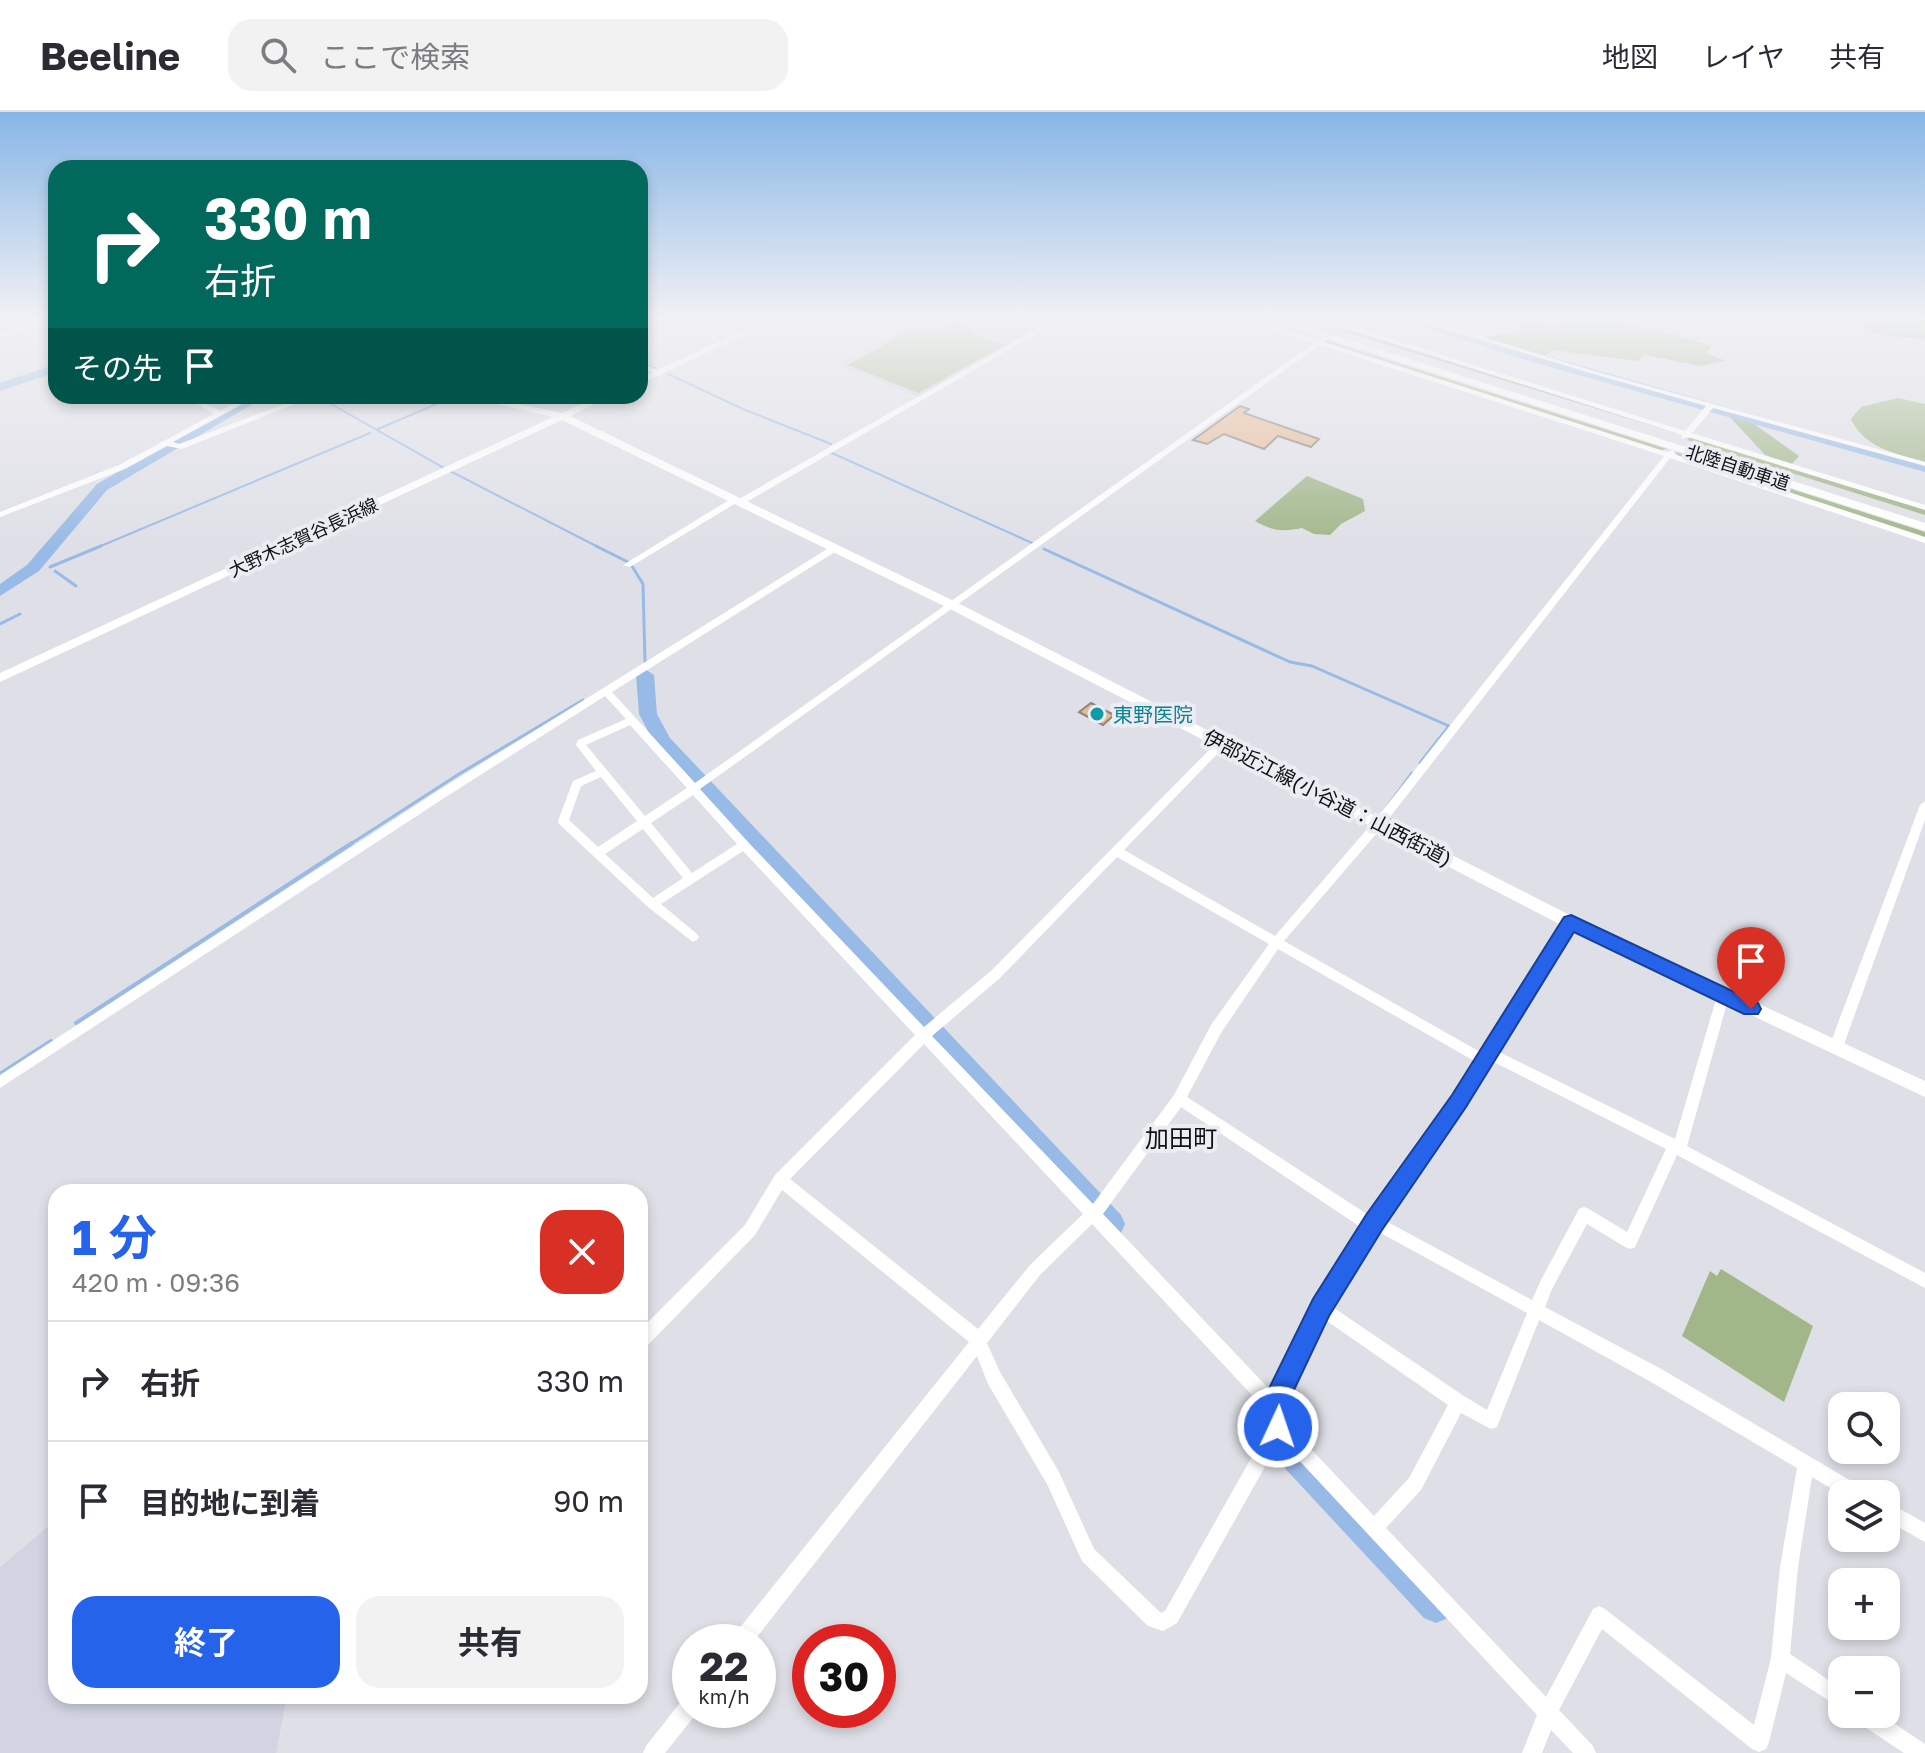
<!DOCTYPE html>
<html lang="ja">
<head>
<meta charset="utf-8">
<style>
  :root { --surface:#fff; --page:#f2f2f3; --text:#2b2b33; --muted:#7c7c81; --line:#e1e1e2; --accent:#2563eb }
  body { margin:0; font-family:"Golos Text","Noto Sans JP",sans-serif; background:var(--page); color:var(--text); height:100vh; display:flex; flex-direction:column; font-size:30px; white-space:nowrap }
  * { box-sizing:border-box; margin:0 }
  p { font-size:26px; color:var(--muted) }
  .icon { flex:none; width:44px; height:44px; fill:none; stroke:currentColor; stroke-width:2; stroke-linecap:round; stroke-linejoin:round }
  .map { position:relative; flex:1; overflow:hidden }
  .side { position:absolute; left:48px; top:1072px; width:600px; height:520px; display:flex; flex-direction:column; background:var(--surface); border-radius:24px; box-shadow:0 4px 12px #0003 }
  .side>* { flex:none }
  .top-card { position:absolute; left:48px; top:48px; width:600px; height:244px; border-radius:24px; box-shadow:0 4px 12px #0003; background:#00695c; color:#fff; overflow:hidden }
  .controls { position:absolute; left:1828px; top:1280px; display:grid; gap:16px }
  .controls a { display:grid; place-items:center; width:72px; height:72px; border-radius:16px; background:var(--surface); box-shadow:0 4px 12px #0003; font-size:40px }
  .speed { position:absolute; left:672px; top:1512px; display:flex; gap:16px; font-size:40px; font-weight:700; text-align:center }
  .speed>* { display:grid; place-content:center; width:104px; height:104px; border-radius:50%; background:var(--surface); box-shadow:0 4px 12px #0003; line-height:1 }
  .speed small { font-size:20px; font-weight:400 }
  .speed .limit { border:12px solid #d22; background:#fff; color:#111 }
  .pin { position:absolute; display:grid; place-items:center; width:68px; height:68px; color:#fff; margin:-82px -34px; border-radius:50% 50% 50% 0; rotate:-45deg; box-shadow:0 0 8px #0007 }
  .pin .icon { rotate:45deg }
  .me { position:absolute; width:88px; margin:-44px; rotate:3deg; stroke-linejoin:round; filter:drop-shadow(0 0 6px #0008) }
  .turn { display:flex; align-items:center; gap:28px; height:168px; padding:0 24px; font-size:36px }
  .turn .icon { width:104px; height:104px; stroke-width:2.5 }
  .turn b { display:block; font-size:56px; line-height:68px }
  .then { display:flex; align-items:center; height:76px; padding:0 24px; background:#0003; gap:16px; font-size:30px }
  .round { display:grid; place-items:center; flex:none; width:84px; height:84px; border-radius:24px; background:var(--page) }
  .headline { display:flex; align-items:center; justify-content:space-between; height:136px; padding:0 24px }
  h1 { font-size:48px; font-weight:700; line-height:60px; color:var(--accent) }
  .cta { display:flex; gap:16px; margin-top:auto; padding:16px 24px }
  .cta a { flex:1; height:92px; border-radius:24px; background:var(--accent); color:#fff; font-size:32px; font-weight:700; line-height:92px; text-align:center }
  .cta a+a { background:var(--page); color:var(--text) }
  ul { padding:0; list-style:none }
  li { display:flex; align-items:center; gap:24px; height:120px; padding:0 24px; border-top:2px solid var(--line) }
  li div { flex:1 }
  li b { display:block; font-size:30px }
  li em { font-style:normal }
  header { display:flex; align-items:center; gap:48px; box-sizing:border-box; height:112px; padding:0 40px; background:var(--surface); border-bottom:2px solid var(--line) }
  header strong { font-size:38px }
  nav { display:flex; gap:44px; margin-inline-start:auto; font-size:28px }
  .search { width:560px; height:72px; background:var(--page); display:flex; align-items:center; gap:20px; box-sizing:border-box; padding:0 28px; border-radius:24px; color:var(--muted); font-size:30px }
  .map>svg:first-child { display:block }
  .built { fill:#d2d4e2 }
  .green { fill:#a1b689 }
  .lines { fill:none; stroke-linecap:round; stroke-linejoin:round }
  .stream-far3 { stroke:#98bae6; stroke-width:2 }
  .stream-far2 { stroke:#98bae6; stroke-width:3 }
  .stream-far1 { stroke:#98bae6; stroke-width:4 }
  .stream { stroke:#98bae6; stroke-width:6 }
  .river { fill:#98bae6; fill-rule:evenodd }
  .building { fill:#e8b994; stroke:#8b8580; stroke-width:2 }
  .minor-tunnel { stroke:#c0c1c7; stroke-width:7; stroke-dasharray:7 4; stroke-linecap:butt }
  .minor { fill:#fff; fill-rule:evenodd }
  .major { fill:#fff; fill-rule:evenodd }
  .highway { fill:#fff; fill-rule:evenodd }
  .route { fill:#2563eb; stroke:#184099; stroke-width:2 }
  .culture-dot { fill:#0f9aa8; stroke:#ecedf4; stroke-width:3 }
  .labels { text-anchor:middle; dominant-baseline:central; stroke-width:8; stroke-linejoin:round; paint-order:stroke }
  .far-street-label { font-size:18px; fill:#101113; stroke:#ecedf4 }
  .culture-label { font-size:20px; fill:#0d838f; stroke:#ecedf4; text-anchor:start }
  .street-label { font-size:20px; fill:#101113; stroke:#ecedf4 }
  .quarter-label { font-size:24px; fill:#101113; stroke:#ecedf4 }
</style>
</head>
<body>
<header>
<strong>Beeline</strong>
<div class="search"><svg class="icon" aria-label="search" viewBox="0 0 24 24"><circle cx="10" cy="10" r="6"/><path d="M15 15l6 6"/></svg>ここで検索</div>
<nav><a>地図</a><a>レイヤ</a><a>共有</a></nav>
</header>
<div class="map">
<svg width="1925" height="1641" viewBox="0 0 1925 1641">
  <rect width="100%" height="100%" fill="#dfe0e7"/>
  <path class="built" d="M920,208H1054L918,285L839,253Z
    M56,1408V1584H287L276,1641H0V1455Z"/>
  <path class="green" d="M1517,208C1531,208 1547,214 1560,213C1565,212 1567,209 1572,208C1599,203 1684,224 1711,234L1706,241L1726,249L1700,254L1645,243L1638,249L1552,238L1545,244L1491,230L1486,225L1527,219L1513,212L1512,209Z
    M1853,208H1925V228C1901,223 1871,228 1853,208Z
    M953,211L971,216V221L1005,233L918,281L848,253L913,217L933,219Z
    M1347,217L1673,318L1679,322L1339,218Z
    M1326,228L1667,337L1657,339L1324,231Z
    M1898,286L1925,292V350C1897,342 1864,336 1851,307L1861,295Z
    M1730,305L1750,309L1799,344L1792,352L1765,343Z
    M1690,325L1925,397V403L1687,328Z
    M1676,340L1925,420V426L1678,345Z
    M1307,364L1363,387L1365,399L1341,412L1330,423L1314,422L1302,416C1283,420 1272,419 1255,409Z
    M1721,1157L1813,1214L1784,1290L1682,1224L1710,1159L1717,1164Z"/>
  <g class="lines">
    <path class="stream-far3" d="M640,250L655,256
      M668,262L743,297L831,332
      M317,284L444,356
      M378,317L455,284
      M832,341L1032,431
      M450,359L600,436
      M96,436L370,321"/>
    <path class="stream-far2" d="M596,434L630,451L643,472L645,550
      M1044,437L1290,550L1312,554L1449,614L1420,651
      M50,455L101,434
      M55,459L76,474
      M0,512L20,502
      M1384,699L1412,661
      M1389,707L1392,712L1433,733
      M349,733L459,662L583,588"/>
    <path class="stream-far1" d="M1429,731L1434,734
      M76,911L352,731
      M1500,939L1575,814
      M0,962L51,929"/>
    <path class="stream" d="M1331,1194L1337,1184
      M1285,1300V1292L1314,1228"/>
    <path class="river" d="M1402,208H1422L1925,352V360L1518,246Z
      M56,252V260L0,279V271Z
      M250,284H266L107,378L39,459L0,484V472L27,453L97,372Z
      M645,557L654,563L657,602L670,626L1121,1103L1125,1112L1121,1121L1112,1125L1103,1121L656,634L639,602L636,563Z
      M1283,1282L1294,1286C1299,1300 1302,1310 1297,1324L1448,1482L1453,1494L1448,1506L1436,1511L1424,1506L1267,1337L1263,1326L1271,1314L1268,1297L1272,1286Z"/>
  </g>
  <path class="building" d="M1240,294L1249,297L1244,301L1319,327L1311,335L1278,324L1264,337L1224,322L1207,332L1193,328Z
    M1091,591L1114,603L1103,613L1079,600Z"/>
  <g class="lines">
    <path class="minor-tunnel" d="M1326,226L1335,216"/>
    <path class="minor" d="M0,208L18,216L39,208H50L0,226V222L12,218L0,212Z
      M1052,208H1060L743,392L736,391L630,455L623,453L732,386L739,387Z
      M1244,208H1255L1318,228L1324,225H1328V227L1324,230L1667,340L1674,338V342L1925,425V431L1670,346L1383,714L1284,829L1482,941L1567,807H1575L1577,810L1575,813L1497,939L1675,1027L1717,884L1719,880H1727L1729,884L1687,1034L1925,1161V1176L1677,1043L1635,1135L1630,1137L1625,1135L1587,1112L1552,1177L1545,1195L1663,1258L1863,1376L1866,1382L1842,1383L1812,1365L1798,1455L1790,1542L1842,1577V1597L1786,1561L1769,1630L1766,1637L1759,1640L1752,1637L1602,1517L1559,1598L1593,1634L1596,1641H1573L1551,1618L1542,1641H1522L1537,1603L1280,1328L1177,1511L1163,1519L1148,1514L1082,1449L1047,1372L988,1272L977,1244L753,1530H732L734,1523L969,1230L782,1078L755,1123L646,1235L640,1237V1218L745,1113L775,1063L915,923L743,739L661,792L697,822L699,825L697,828L693,830L648,795L559,712L558,709L573,669L596,659L576,633L578,628L626,607L605,584L455,679L0,976V963L447,673L832,434H838V438L612,580L695,671L1314,231ZM1320,233L1664,344L1375,708L1275,824L1124,738L1225,634L1226,632L1221,629L1217,630L992,858L924,915L748,730L700,677ZM630,613L687,676L645,704L586,633ZM601,665L637,709L598,735L569,708L581,674ZM693,683L737,732L692,761L651,711ZM643,717L683,766L653,786L605,742ZM1117,745L1269,832L1211,913L1174,983L1093,1092L932,924L1000,866ZM1278,837L1476,950L1454,985L1370,1104L1187,985L1221,921ZM924,932L1083,1102L1030,1153L978,1217L790,1067ZM1492,949L1666,1037L1627,1120L1589,1097L1584,1095L1579,1097L1541,1168L1532,1188L1384,1108L1464,993ZM1181,995L1362,1116L1316,1191L1272,1280L1103,1102ZM1092,1112L1264,1296L1263,1299L1268,1316L1165,1499L1161,1501L1094,1437L1059,1360L1000,1260L987,1231L1040,1163ZM1377,1119L1527,1201L1487,1298L1464,1284L1331,1194ZM1324,1207L1448,1293L1409,1366L1374,1404L1281,1305L1279,1300ZM1539,1208L1651,1270L1797,1356L1780,1455L1771,1546L1754,1613L1605,1497L1599,1494L1593,1497L1546,1585L1386,1416L1421,1378L1461,1301L1491,1317L1497,1315Z
      M1320,208H1331L1685,319L1706,294L1590,261L1415,208H1426L1594,259L1925,350V354L1713,296L1692,321L1925,393V398L1688,325L1681,327L1682,323Z
      M640,251L660,259L661,260L658,262L640,255Z
      M183,284H192L220,299L248,284H257L173,330L179,332L305,284H315L182,337L167,334L125,357L0,405V400L119,353L214,302Z
      M1925,689V708L1843,935L1841,939L1836,941L1831,939L1829,935L1920,693Z
      M1886,1389L1925,1411V1430L1886,1408Z
      M690,1584V1598H698L697,1601L665,1641H643L646,1634L683,1587Z
      M1853,1602H1880L1925,1632V1641H1904L1856,1609Z"/>
    <path class="major" d="M765,208H777L640,272V266Z
      M462,284H481L562,301L598,284H611L570,304L956,490L1587,812L1925,969V985L1575,820L948,496L562,308L0,570V561L553,305Z"/>
    <path class="highway" d="M1270,208H1286L1925,411V419Z"/>
  </g>
  <linearGradient id="sky" x2="0" y2="1"><stop stop-color="#88b6e7"/><stop offset="0.47" stop-color="#f1f1f4"/><stop offset="1" stop-color="#f1f1f4" stop-opacity="0"/></linearGradient>
  <rect width="1925" height="438" fill="url(#sky)"/>
  <path class="route" d="M1571,803L1758,891L1761,897L1758,902H1744L1574,820L1466,995L1382,1118L1329,1204L1284,1299L1291,1315L1287,1324L1278,1327L1269,1324L1258,1299L1313,1187L1366,1103L1452,983L1564,805Z"/>
  <circle class="culture-dot" cx="1097" cy="602" r="8"/>
  <g class="labels">
    <g class="far-street-label">
      <text transform="translate(1738 355) rotate(18)">北陸自動車道</text>
      <text transform="translate(303 425) rotate(-25)">大野木志賀谷長浜線</text>
    </g>
    <g class="culture-label">
      <text x="1113" y="602">東野医院</text>
    </g>
    <g class="street-label">
      <text transform="translate(1328 685) rotate(27)">伊部近江線(小谷道：山西街道)</text>
    </g>
    <g class="quarter-label">
      <text x="1181" y="1025">加田町</text>
    </g>
  </g>
</svg>
<div class="controls">
<a><svg class="icon" aria-label="search" viewBox="0 0 24 24"><circle cx="10" cy="10" r="6"/><path d="M15 15l6 6"/></svg></a>
<a><svg class="icon" aria-label="layers" viewBox="0 0 24 24"><path d="M12 4l9 5-9 5-9-5zM3 14l9 5 9-5"/></svg></a>
<a>+</a>
<a>−</a>
</div>
<div class="speed"><div>22<small>km/h</small></div><div class="limit">30</div></div>
<div class="pin" style="left:1751px;top:897px;background:#d93025"><svg class="icon" aria-label="arrive" viewBox="0 0 24 24"><path d="M6 21V4h12l-3 4 3 4H6"/></svg></div>
<svg class="me" style="left:1278px;top:1315px" viewBox="-20 -20 40 40"><circle r="17" fill="#2563eb" stroke="#fff" stroke-width="3"/><path d="M0-11L8 9 0 5-8 9z" fill="#fff"/></svg>
<div class="top-card">
<div class="turn"><svg class="icon" aria-label="right" viewBox="0 0 24 24"><path d="M7 20v-9h11M14 6l5 5-5 5"/></svg><div><b>330 m</b>右折</div></div>
<div class="then">その先<svg class="icon" aria-label="arrive" viewBox="0 0 24 24"><path d="M6 21V4h12l-3 4 3 4H6"/></svg></div>
</div>
<section class="side">
<div class="headline"><div><h1>1 分</h1><p>420 m · 09:36</p></div><a class="round" style="background:#d93025;color:#fff"><svg class="icon" aria-label="close" viewBox="0 0 24 24"><path d="M6 6l12 12M18 6L6 18"/></svg></a></div>
<ul>
<li><svg class="icon" aria-label="right" viewBox="0 0 24 24"><path d="M7 20v-9h11M14 6l5 5-5 5"/></svg><div><b>右折</b></div><em>330 m</em></li>
<li><svg class="icon" aria-label="arrive" viewBox="0 0 24 24"><path d="M6 21V4h12l-3 4 3 4H6"/></svg><div><b>目的地に到着</b></div><em>90 m</em></li>
</ul>
<div class="cta"><a>終了</a><a>共有</a></div>
</section>
</div>
</body>
</html>
